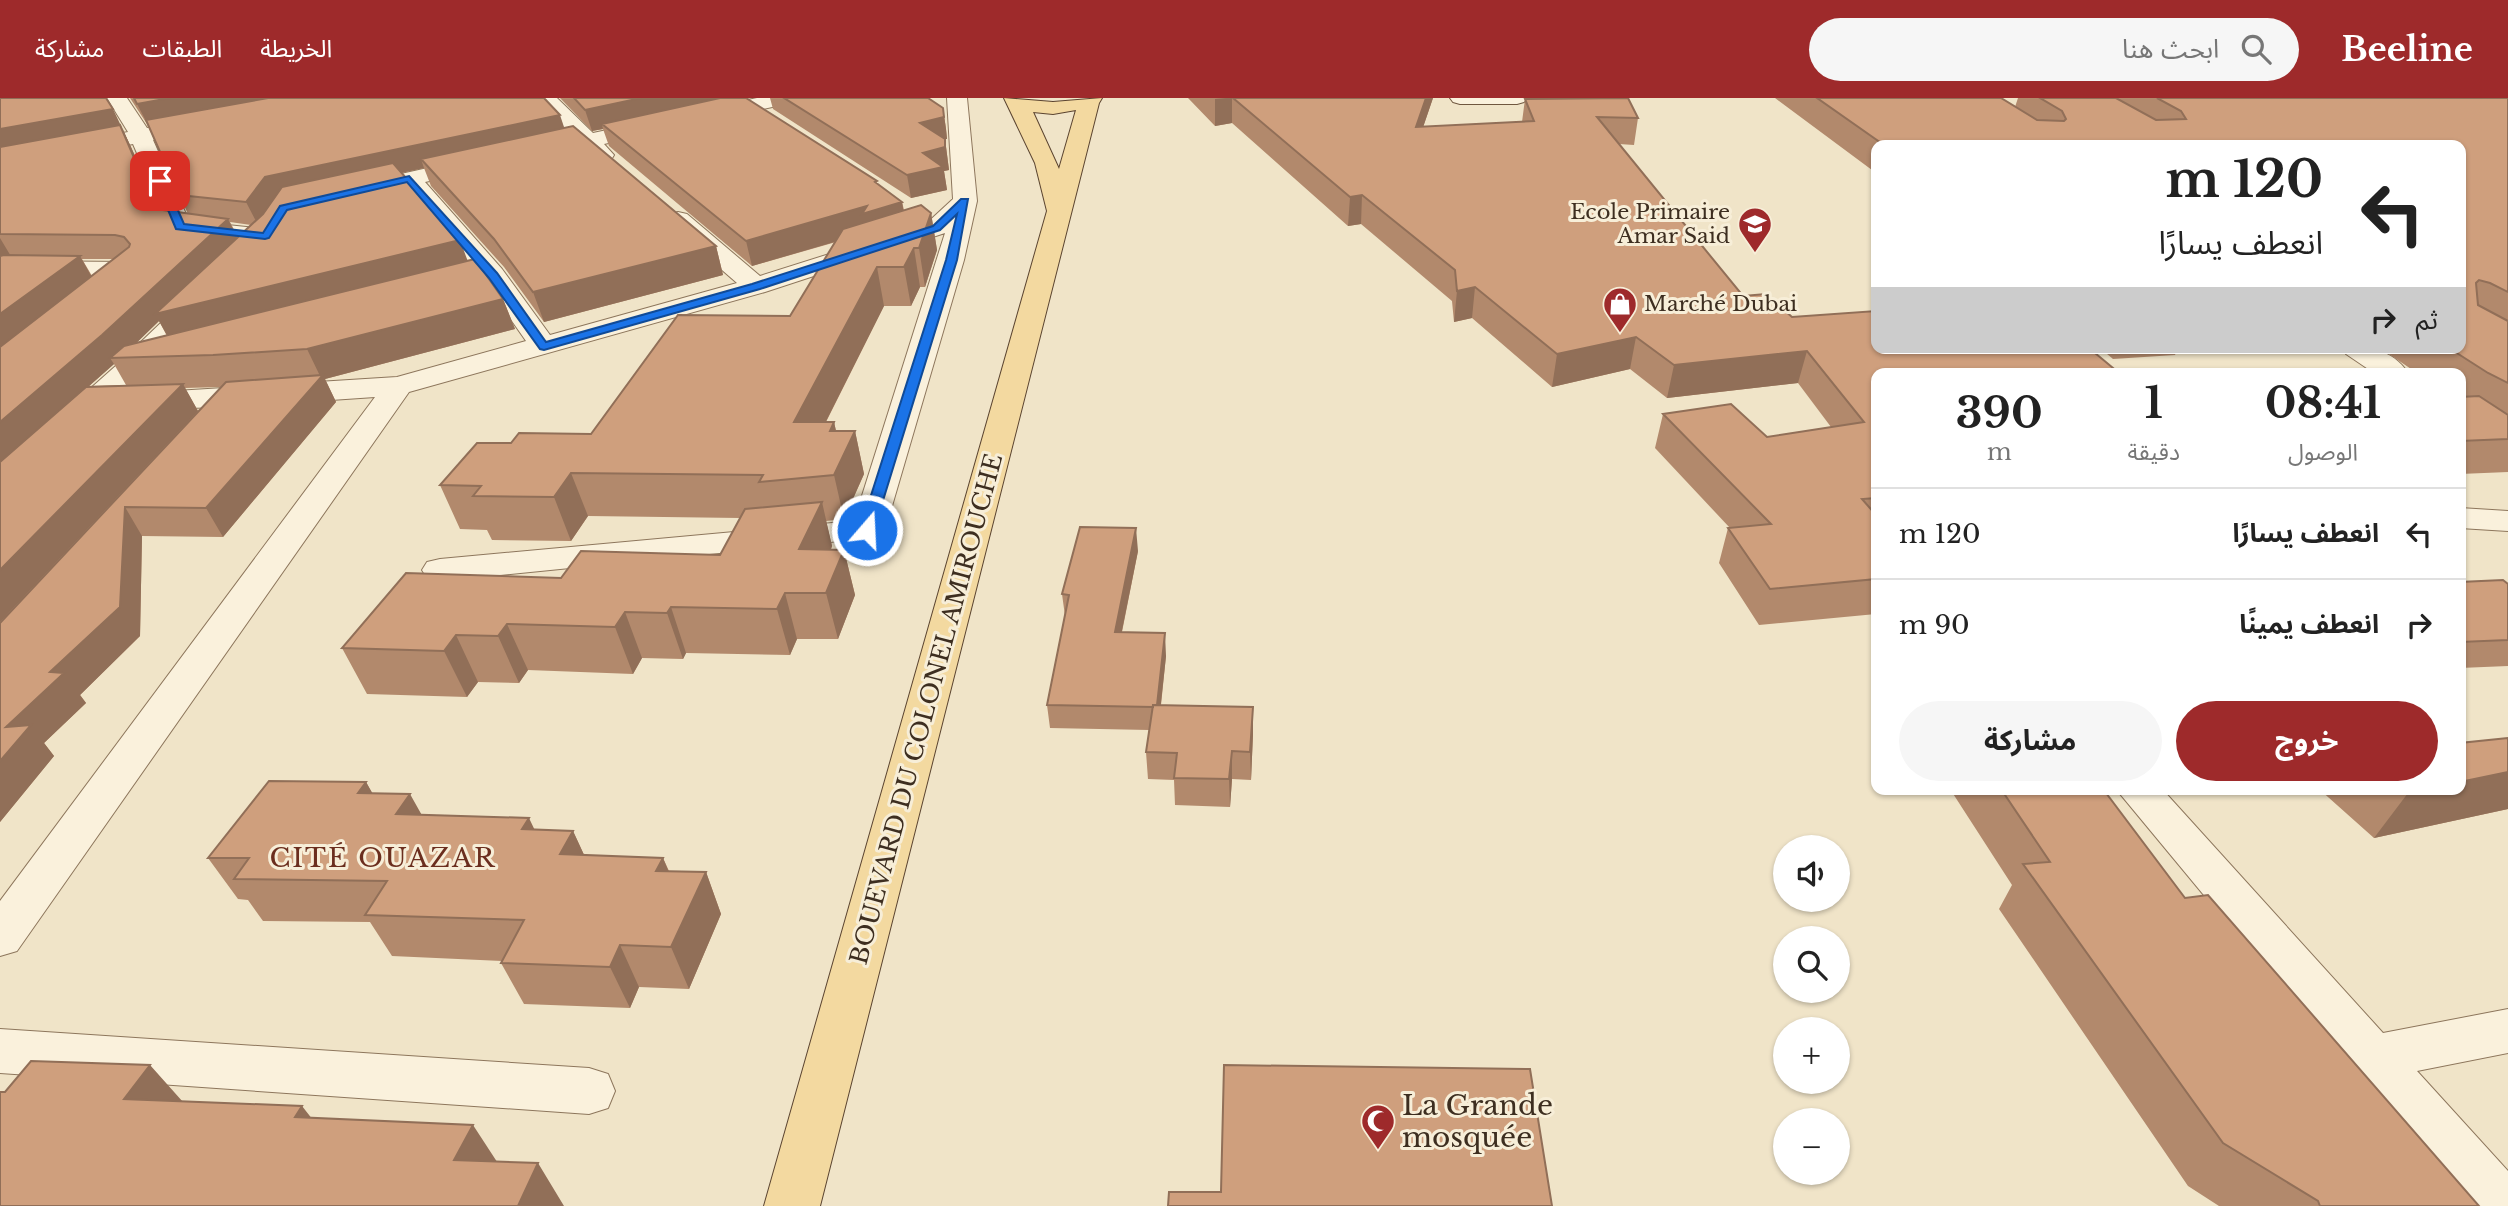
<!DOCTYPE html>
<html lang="ar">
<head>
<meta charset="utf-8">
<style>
  :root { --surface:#fff; --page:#f6f6f6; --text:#222; --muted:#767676; --line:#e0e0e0; --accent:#9e2a2b }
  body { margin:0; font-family:"Libre Baskerville","Noto Sans Arabic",serif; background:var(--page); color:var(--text); direction:rtl; height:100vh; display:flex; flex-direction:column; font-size:26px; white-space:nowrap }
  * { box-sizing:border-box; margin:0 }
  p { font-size:23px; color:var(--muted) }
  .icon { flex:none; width:38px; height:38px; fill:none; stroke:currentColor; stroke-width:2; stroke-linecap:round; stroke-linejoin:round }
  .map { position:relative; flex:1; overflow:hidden; direction:ltr }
  .drawer { position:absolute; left:1871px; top:270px; width:595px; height:427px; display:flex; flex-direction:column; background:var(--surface); border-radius:14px; box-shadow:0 2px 5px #0004; direction:rtl }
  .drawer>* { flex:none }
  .guide { position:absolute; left:1871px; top:42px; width:595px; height:214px; border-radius:14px; box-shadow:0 2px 5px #0004; direction:rtl; background:#fff; color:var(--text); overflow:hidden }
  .fabs { position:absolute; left:1773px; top:737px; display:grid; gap:14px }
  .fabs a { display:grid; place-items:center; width:77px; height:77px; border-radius:50%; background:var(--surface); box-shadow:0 2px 5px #0004; font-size:35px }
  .pin { position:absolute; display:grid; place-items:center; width:60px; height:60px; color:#fff; margin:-30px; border-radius:14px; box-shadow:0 4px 10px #0006 }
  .me { position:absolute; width:77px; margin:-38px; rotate:19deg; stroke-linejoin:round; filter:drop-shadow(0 0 5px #0008) }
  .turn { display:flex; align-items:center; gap:24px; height:147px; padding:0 28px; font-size:32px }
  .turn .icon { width:91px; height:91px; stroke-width:2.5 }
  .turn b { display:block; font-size:49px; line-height:60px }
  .then { display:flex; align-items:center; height:66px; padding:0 28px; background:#0003; gap:14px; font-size:26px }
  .eta { display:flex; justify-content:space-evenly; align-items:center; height:119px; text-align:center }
  .eta b { font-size:42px; font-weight:700; line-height:49px }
  .primary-button { display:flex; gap:14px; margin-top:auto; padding:14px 28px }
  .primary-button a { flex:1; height:80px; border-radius:42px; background:var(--accent); color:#fff; font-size:28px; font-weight:700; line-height:80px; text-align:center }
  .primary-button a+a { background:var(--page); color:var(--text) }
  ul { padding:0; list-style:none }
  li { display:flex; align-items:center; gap:21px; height:91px; padding:0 28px; border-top:2px solid var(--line) }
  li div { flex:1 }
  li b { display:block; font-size:26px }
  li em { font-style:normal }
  header { display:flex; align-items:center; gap:42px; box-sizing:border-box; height:98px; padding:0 35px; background:var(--accent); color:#fff }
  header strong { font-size:33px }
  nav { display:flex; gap:38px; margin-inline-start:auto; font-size:24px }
  .search { width:490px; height:63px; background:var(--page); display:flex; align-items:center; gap:18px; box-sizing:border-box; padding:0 24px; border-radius:38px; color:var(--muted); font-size:26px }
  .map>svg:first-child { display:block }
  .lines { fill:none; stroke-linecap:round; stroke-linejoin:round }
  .minor-casing { stroke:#8d765c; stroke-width:2 }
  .secondary-casing { stroke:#6f573f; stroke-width:2 }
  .primary-casing { stroke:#5b4430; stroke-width:2 }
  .minor { fill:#faf1dc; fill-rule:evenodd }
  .secondary { fill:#faf1dc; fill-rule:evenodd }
  .primary { fill:#f3d9a0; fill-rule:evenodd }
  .wall { fill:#b2896c; fill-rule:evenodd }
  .shaded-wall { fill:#916f58 }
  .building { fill:#cf9f7d; stroke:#916f58; stroke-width:2 }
  .route { fill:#1a73e8; stroke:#114b97; stroke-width:2 }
  .labels { text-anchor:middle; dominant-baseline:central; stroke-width:6; stroke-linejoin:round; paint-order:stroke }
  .far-poi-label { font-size:21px; fill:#3d2e20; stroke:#f7eed8; text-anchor:end }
  .street-label { font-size:24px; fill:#3d2e20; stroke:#f7eed8 }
  .neighbourhood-label { font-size:26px; letter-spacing:2px; fill:#6b2e1e; stroke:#f7eed8 }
  .near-poi-label { font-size:28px; fill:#3d2e20; stroke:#f7eed8; text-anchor:start }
</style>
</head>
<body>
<header>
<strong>Beeline</strong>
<div class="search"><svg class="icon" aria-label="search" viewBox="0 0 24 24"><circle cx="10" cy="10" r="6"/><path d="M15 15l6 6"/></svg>ابحث هنا</div>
<nav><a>الخريطة</a><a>الطبقات</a><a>مشاركة</a></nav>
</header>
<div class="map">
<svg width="2508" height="1108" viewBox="0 0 2508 1108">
  <rect width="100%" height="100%" fill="#f0e4c8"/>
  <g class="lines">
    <g class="minor-casing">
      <path id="minor" d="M107,0H127L147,30L204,20L211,22L215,26L211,30L153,42L189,123L266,131L275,133L278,138L275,143L266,145L171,134L133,46L0,71V57L128,34Z
        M535,0H557L593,35L757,0H796L793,4L786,6L604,46L614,57L611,62C597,65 593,59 583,50L539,60L531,58L528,53L531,48L573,39Z
        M947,0H967L977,103L964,162L885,432L880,439L440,483L427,480L422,472L427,464L440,461L854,423L945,135L765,194L409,294L17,853L0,858V803L375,299L230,309L138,311L127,308L123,302L127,296L397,279L526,243L484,183L404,89L355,100L347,98L343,93L347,88L477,59L485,61L488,66L485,71L425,84L502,171L550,237L737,185L669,126L666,121L669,116L678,114L687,116L760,178L927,125L953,101Z
        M12,163L128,164L137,166L141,172C131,186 117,197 100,193L96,187L102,180L18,179L0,187V167Z
        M203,191L212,193L216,199L212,205L139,277L12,395L0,398V371L119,265L194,193Z
        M2342,250C2368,250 2392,250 2408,275H2374L2346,256Z
        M2460,410L2508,413V433L2460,430Z
        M2116,691H2162L2383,935L2508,911V955L2417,973L2508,1073V1108H2466L2352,976Z
        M0,931L589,970L608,976L615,993L608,1010L589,1016L0,975Z"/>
    </g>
    <g class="secondary-casing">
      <path id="secondary" d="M1450,0H1527L1524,4L1517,6H1460L1453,4Z"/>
    </g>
    <g class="primary-casing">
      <path id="primary" d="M1004,0L1053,4L1102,0L1099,5L820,1108H764L1047,113L1035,65ZM1076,12L1059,71L1033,14L1053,16Z"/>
    </g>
    <use href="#minor" class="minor"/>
    <use href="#secondary" class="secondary"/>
    <use href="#primary" class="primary"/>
  </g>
  <path class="wall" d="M0,0L124,32H123L131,49L158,112L188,116L147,26L130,0H544L564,30L716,148L723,177L544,224L504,169L431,88L424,70L401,75L468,163L503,201L515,231L325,281L336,304L223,439L142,438L140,538L80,597L86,605L44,645L54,658L0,724V525L221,289L185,290L198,313L0,524ZM230,124L251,127L238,139ZM82,161H114L92,178ZM159,223L167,238L136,245ZM114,266L126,287L89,288Z
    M560,0H746L877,83V86L902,104L904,112L931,115L937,152L925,189H920L911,208H884L826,324H834L836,333H855L864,376L844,421L826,423L832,448L831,452H844L855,497L838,541H797L790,557L686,555L683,561L642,560L633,576L528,572L519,585L478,584L467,599L367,596L342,550L561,480L720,457L740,420L588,418L571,443L492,442L487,432L460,431L440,387L511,345L591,336L790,218L836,144L752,168L609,48L603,31L592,33Z
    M770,0H928L943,10L946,31L947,41H945L949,72L944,73L947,92L911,100L773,11Z
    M1188,0H1433L1423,29L1522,24L1525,1L1628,0L1638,20L1634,47L1619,46L1743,198L1792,219L1876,275V516L1759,527L1719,465L1728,430H1730L1655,350L1663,316L1767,339L1831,329L1798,285L1667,300L1630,271L1552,289L1472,220L1454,224L1452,203L1361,126L1348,128L1232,25L1215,28Z
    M1775,0H2001L2015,9L2018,0H2508V374L2460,376V275H2417L2380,250H2460V47H1876V75Z
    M2100,250H2178L2175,257L2113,261Z
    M1138,453L1122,534L1166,558L1161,607L1253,609V636L1251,682L1232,681L1230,709L1175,707L1174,682L1148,681L1146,654L1149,632L1050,630L1047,607L1065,518L1062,496Z
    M2460,484L2508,486V568L2460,570Z
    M2508,640V711L2374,740L2319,691H2460Z
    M366,684L372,695L422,717L534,732L573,733L584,757L663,760L669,773L706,774L721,816L689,891L639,889L630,910L524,906L501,865L502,863L392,858L370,824L263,823L248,802L238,801L208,760Z
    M1950,691H2103L2185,800L2479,1108H2219L2188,1088L1999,811L2012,787Z"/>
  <path class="shaded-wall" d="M170,0H296L148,27L137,6Z
    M641,0H725L602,26L603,31L592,33L585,12Z
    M1226,0H1232V25L1215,28V1Z
    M1426,0H1433L1414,56L1416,29Z
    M943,10L946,31L947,41H945L949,72L944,73L947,92L911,100L907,77L920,25Z
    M113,11L131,49L169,135L0,55V31Z
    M560,17L567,38L421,61L424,70L275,102L258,127L246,104L265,79Z
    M1362,97L1361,126L1348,128L1350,99Z
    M902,104L906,129L865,135L752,168L746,143L867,108Z
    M931,115L937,152L925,189L919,150Z
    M228,121L240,145L460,142L471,172L173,248L159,223L121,260H110L114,266L0,367V324Z
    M0,140L12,160L0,164Z
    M716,148L723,177L544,224L533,194Z
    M914,150L920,189L911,208L904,169Z
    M80,158L94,183L0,255V216Z
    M877,169L884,208L804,367L794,324Z
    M1475,189L1472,220L1454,224L1457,193Z
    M503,201L515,231L325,281L336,304L223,439L206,410L321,280L307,251Z
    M1636,239L1630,271L1552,289L1557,256Z
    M1807,253L1798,285L1667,300L1674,267Z
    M183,286L198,313L0,524V472Z
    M834,324L842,360L855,333L864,376L844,421L834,377L830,333Z
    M571,375L588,418L571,443L554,399Z
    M822,404L832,448L812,495L799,451Z
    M125,409L142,438L140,538L80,597L86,605L44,645L54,658L0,724V663L6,629L50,574Z
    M1136,430L1138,453L1117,557L1115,534Z
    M844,452L855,497L838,541L826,495Z
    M785,495L797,541L790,557L777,511Z
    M671,509L686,555L683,561L667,515Z
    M625,514L642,560L633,576L615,529Z
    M507,526L528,572L519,585L498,538Z
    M1165,535L1166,558L1158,632L1157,609Z
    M456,537L478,584L467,599L444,553Z
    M1253,609V636L1251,682L1250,654Z
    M1232,653V681L1230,709L1229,681Z
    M2508,674V711L2374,740L2408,695L2426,691H2460V684Z
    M366,684L390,726L358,695Z
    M410,696L433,737L396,716Z
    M529,720L549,762L522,731Z
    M573,733L592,774L560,756Z
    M663,760L680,801L656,773Z
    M706,774L721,816L689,891L671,849Z
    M620,847L639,889L630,910L610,869Z
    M150,967L191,1013L124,1001Z
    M302,1008L338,1054L295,1019Z
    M473,1027L503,1073L454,1062Z
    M538,1065L564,1108H518Z"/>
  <path class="building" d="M0,0H106L113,11L0,31Z
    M134,0H170L137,6Z
    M268,0H544L560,17L265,79L246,104L179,97L146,22Z
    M574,0H641L585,12Z
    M720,0H746L877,83L875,84L902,104L862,116L867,108L746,143L602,26Z
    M784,0H928L943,10L944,19L920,25L945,41V49L923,55L943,69L907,77Z
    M1233,0H1426L1416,29L1534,23L1525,1L1628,0L1638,20L1597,19L1743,198L1766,196L1792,219L1876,213V250H2089L2119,275H1876V400L1862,401L1876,417V481L1770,491L1728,430L1771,426L1663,316L1731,306L1767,339L1864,324L1807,253L1674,267L1636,239L1557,256L1475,189L1457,193L1455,172L1362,97L1350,99Z
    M1817,0H2001L2037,22L2064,23L2066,21L2062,13L2040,0H2116L2156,22L2186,21L2181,13L2157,0H2508V194L2490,185L2479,182L2476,185L2478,207L2508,223V285L2488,275L2449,250H2460V47H1884Z
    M120,27L156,111L228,121L102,237L0,324V249L129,149L130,146L124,139L115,137L0,136V49Z
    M573,28L716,148L533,194L494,141L421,61Z
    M393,65L460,142L155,216L263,116L282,89Z
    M921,107L931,115L919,150H914L904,169H877L794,324H834L830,333H855L834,377L759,384L763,377L571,375L554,399L473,398L481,388L440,387L477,345H511L519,335L591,336L678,217L790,218L843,131Z
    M4,157L80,158L0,216V158Z
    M475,161L503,201L307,251L213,257L110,260L124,248Z
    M323,277L206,410L125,409L120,509L50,574L64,575L6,629L31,627L0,663V525L226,284Z
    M183,286L0,472V364L86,289Z
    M2479,298L2508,317V341L2460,343V299Z
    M822,404L799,451L844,452L826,495H785L777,511L671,509L667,515L625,514L615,529L507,526L498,538L456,537L444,553L342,550L406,475L561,480L581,453L720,457L745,411Z
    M1080,429L1136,430L1115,534L1165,535L1157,607H1153V609L1047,607L1069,497L1062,496Z
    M2503,482L2508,486V542L2460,544V484Z
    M1153,607L1253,609L1250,654L1232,653L1229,681L1174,680L1177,655L1146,654Z
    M2508,640V674L2460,684V645Z
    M269,683L366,684L358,695L410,696L396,716L529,720L522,731L573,733L560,756L663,760L656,773L706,774L671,849L620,847L610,869L501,865L524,822L365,817L387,783L234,781L249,760H208Z
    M2001,691H2103L2185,800L2208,797L2479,1108H2320L2318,1103L2223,1045L2023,766L2050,764Z
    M2404,691H2426L2408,695Z
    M31,963L150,967L124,1001L302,1008L295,1019L473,1027L454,1062L538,1065L518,1108H0V994H5Z
    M1224,967L1530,971L1552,1108H1168L1169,1094H1221Z"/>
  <path class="route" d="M409,78L497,175L546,244L752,186L933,128L961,101H968L957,162L873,435L867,436L860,432L946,162L957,116L940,132L760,191L544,252L540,251L489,180L407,84L287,112L269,140L265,141L176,131L156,83L160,81L165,83L184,126L263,135L280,108Z"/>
  <defs>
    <g id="school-pin" transform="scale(1.75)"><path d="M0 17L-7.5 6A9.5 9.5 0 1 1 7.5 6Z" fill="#9e2a2b" stroke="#f7eed8"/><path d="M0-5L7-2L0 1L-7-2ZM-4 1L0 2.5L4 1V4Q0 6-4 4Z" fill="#fff"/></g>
    <g id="shop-pin" transform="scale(1.75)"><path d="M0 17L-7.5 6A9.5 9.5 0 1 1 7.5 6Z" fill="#9e2a2b" stroke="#f7eed8"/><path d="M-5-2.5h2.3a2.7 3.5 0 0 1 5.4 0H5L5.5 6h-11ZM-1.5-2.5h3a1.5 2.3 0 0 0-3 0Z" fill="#fff"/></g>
    <g id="mosque-pin" transform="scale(1.75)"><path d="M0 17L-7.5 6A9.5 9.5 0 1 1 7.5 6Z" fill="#9e2a2b" stroke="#f7eed8"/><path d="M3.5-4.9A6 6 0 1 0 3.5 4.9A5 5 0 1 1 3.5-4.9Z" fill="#fff"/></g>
  </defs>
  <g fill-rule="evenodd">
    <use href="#school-pin" x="1755" y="126"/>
    <use href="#shop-pin" x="1620" y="206"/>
    <use href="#mosque-pin" x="1378" y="1023"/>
  </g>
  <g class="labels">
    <g class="far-poi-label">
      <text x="1730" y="114">Ecole Primaire<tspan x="1730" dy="24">Amar Said</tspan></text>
      <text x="1644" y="206" text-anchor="start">Marché Dubai</text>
    </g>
    <g class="street-label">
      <text transform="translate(926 611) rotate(-75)">BOUEVARD DU COLONEL AMIROUCHE</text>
    </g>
    <g class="neighbourhood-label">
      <text x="383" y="760">CITÉ OUAZAR</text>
    </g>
    <g class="near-poi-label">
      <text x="1402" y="1007">La Grande<tspan x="1402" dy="32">mosquée</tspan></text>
    </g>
  </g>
</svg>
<div class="fabs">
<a><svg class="icon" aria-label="sound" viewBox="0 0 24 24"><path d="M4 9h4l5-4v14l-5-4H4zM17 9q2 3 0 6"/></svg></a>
<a><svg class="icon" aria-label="search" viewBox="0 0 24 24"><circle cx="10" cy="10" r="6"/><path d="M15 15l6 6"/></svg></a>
<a>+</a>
<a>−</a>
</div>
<div class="pin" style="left:160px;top:83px;background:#d93025"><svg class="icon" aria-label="arrive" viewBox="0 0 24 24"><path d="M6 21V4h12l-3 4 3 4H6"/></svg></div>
<svg class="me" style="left:867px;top:432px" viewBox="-20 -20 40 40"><circle r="17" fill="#1a73e8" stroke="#fff" stroke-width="3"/><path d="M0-11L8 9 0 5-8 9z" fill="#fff"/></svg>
<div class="guide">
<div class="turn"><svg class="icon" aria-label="left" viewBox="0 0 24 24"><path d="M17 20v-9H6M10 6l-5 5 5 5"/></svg><div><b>120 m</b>انعطف يسارًا</div></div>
<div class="then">ثم<svg class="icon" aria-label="right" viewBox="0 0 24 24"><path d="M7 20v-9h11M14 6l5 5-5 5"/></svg></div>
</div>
<section class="drawer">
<div class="eta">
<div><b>08:41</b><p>الوصول</p></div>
<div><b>1</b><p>دقيقة</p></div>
<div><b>390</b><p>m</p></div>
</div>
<ul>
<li><svg class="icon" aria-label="left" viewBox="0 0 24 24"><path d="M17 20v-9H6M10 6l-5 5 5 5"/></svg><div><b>انعطف يسارًا</b></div><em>120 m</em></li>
<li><svg class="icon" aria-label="right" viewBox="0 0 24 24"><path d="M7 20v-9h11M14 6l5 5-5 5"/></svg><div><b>انعطف يمينًا</b></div><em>90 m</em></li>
</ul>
<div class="primary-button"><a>خروج</a><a>مشاركة</a></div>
</section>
</div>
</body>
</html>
